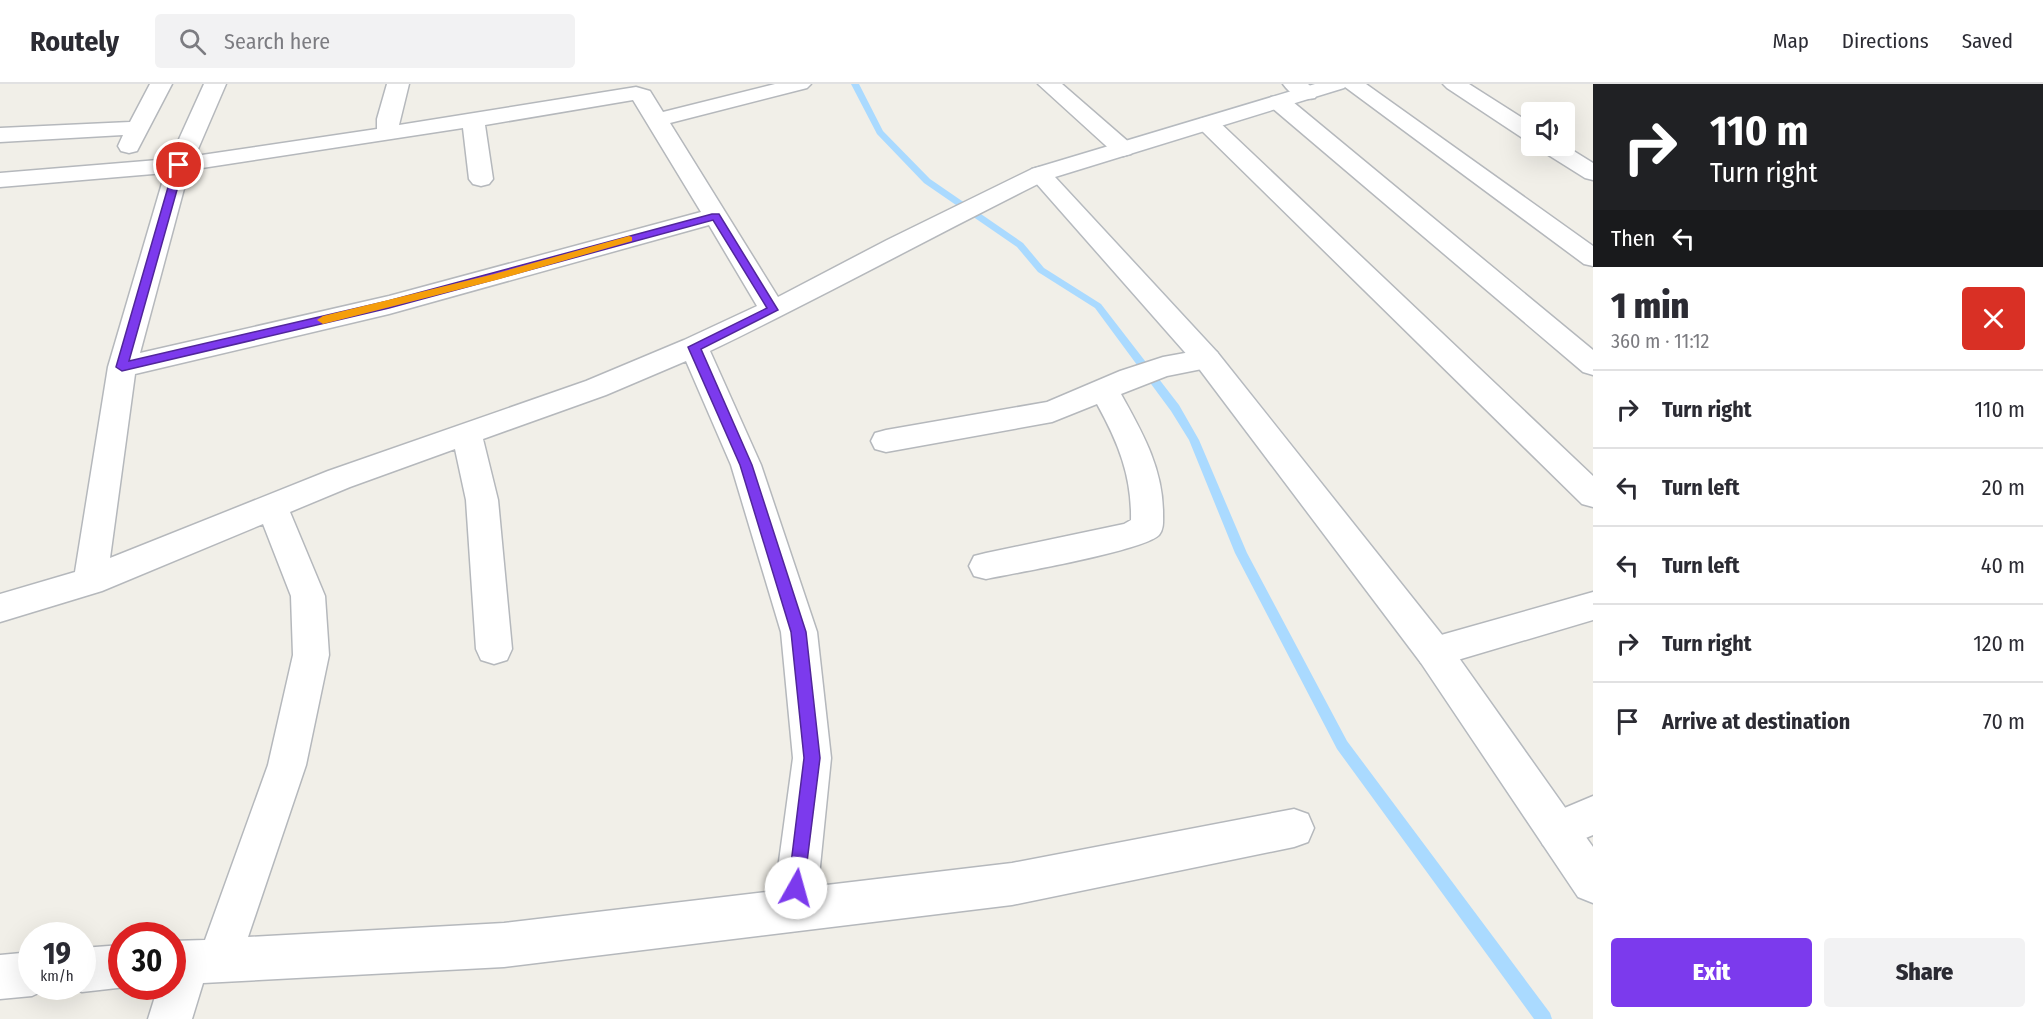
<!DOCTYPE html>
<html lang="en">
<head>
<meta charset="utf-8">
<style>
  :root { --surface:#fff; --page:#f2f2f3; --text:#2b2b33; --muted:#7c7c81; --line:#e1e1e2; --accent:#7c3aed }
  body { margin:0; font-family:"Fira Sans Condensed",sans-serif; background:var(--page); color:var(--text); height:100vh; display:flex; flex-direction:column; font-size:22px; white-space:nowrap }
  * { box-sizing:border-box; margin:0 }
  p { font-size:20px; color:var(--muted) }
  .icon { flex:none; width:33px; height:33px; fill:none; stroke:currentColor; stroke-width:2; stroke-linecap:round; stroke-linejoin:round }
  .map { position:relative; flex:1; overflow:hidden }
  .drawer { display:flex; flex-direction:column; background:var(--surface); width:450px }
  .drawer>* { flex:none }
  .banner { background:#202124; color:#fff; overflow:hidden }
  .fabs { position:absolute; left:1521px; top:18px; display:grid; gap:12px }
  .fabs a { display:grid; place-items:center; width:54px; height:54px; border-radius:6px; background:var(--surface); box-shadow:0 6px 24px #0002; font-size:30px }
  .speed { position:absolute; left:18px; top:838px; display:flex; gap:12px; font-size:30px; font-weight:700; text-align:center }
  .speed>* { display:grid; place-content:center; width:78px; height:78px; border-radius:50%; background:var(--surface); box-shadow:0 6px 24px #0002; line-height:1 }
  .speed small { font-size:15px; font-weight:400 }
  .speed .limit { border:9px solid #d22; background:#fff; color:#111 }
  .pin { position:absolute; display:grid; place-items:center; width:51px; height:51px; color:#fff; margin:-26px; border:3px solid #fff; border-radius:50%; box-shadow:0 2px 6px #0007 }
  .me { position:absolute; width:66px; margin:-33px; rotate:7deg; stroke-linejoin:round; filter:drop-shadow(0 0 4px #0008) }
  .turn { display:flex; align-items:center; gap:21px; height:126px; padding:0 18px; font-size:27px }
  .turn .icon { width:78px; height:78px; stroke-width:2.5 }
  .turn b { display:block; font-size:42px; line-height:51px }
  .then { display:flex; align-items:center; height:57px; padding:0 18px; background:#0003; gap:12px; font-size:22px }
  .round { display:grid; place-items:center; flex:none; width:63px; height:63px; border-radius:6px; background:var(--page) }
  .head { display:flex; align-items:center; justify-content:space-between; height:102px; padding:0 18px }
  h1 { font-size:36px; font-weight:800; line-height:45px }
  .primary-button { display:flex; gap:12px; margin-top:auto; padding:12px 18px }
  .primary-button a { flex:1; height:69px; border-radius:6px; background:var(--accent); color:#fff; font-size:24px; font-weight:800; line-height:69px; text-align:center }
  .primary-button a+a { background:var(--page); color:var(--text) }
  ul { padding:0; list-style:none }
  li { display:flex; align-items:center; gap:18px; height:78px; padding:0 18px; border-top:2px solid var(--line) }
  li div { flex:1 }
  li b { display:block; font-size:22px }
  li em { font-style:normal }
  header { display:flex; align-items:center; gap:36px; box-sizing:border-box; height:84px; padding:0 30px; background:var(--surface); border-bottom:2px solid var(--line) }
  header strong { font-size:28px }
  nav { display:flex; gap:33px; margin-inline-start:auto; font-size:21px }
  .search { width:420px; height:54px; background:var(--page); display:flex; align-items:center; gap:15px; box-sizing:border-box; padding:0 21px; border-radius:6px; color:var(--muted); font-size:22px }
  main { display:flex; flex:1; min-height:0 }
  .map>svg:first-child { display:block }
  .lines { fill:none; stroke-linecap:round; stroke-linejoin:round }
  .stream { fill:#aadaff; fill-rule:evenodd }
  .street-casing { stroke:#b5b8bc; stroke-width:3 }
  .secondary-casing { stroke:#b6babf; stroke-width:3 }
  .street { fill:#fff; fill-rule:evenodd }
  .secondary { fill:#fff; fill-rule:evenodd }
  .route { fill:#7c3aed; stroke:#51269a; stroke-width:1.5 }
  .slow { fill:#f59e0b }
</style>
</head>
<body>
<header>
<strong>Routely</strong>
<div class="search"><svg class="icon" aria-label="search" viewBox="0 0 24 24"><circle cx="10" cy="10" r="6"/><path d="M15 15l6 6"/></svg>Search here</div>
<nav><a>Map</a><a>Directions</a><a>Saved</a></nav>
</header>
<main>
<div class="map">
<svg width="1593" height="935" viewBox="0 0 1593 935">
  <rect width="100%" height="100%" fill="#f1efe8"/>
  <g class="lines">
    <path class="stream" d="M851,0H859L883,47L930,95L1023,159L1044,184L1101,220L1179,321L1199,356L1247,469L1347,657L1550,929L1552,935H1534L1337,665L1235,469L1189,356L1171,327L1095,224L1038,188L1017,163L924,99L877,50Z"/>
    <g class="street-casing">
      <path id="street" d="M150,0H172L137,67L129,69L121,67L118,62L123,51L0,58V44L130,38Z
        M204,0H226L195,72L377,45V35L387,0H409L399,41L636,3L650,7L663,28L775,0H811L807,4L670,39L778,213L887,156L1032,85L1040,83L1048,85L1052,90L1048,95C935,151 824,212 710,267L761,381L817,548L831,674L818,802L1012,779L1294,725L1308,730L1314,744L1308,758L1294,763L1012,821L504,883L203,899L192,935H148L158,903H172V857L205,856L268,681L293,571L291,512L263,440L102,507L0,538V510L75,488L108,283L165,89L0,103V89L170,75ZM633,16L701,128L389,212L140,269L189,86L463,44L469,95L473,100L481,102L489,100L493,95L485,41ZM709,141L757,222L684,256L586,297L328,387L110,474L135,290L389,230ZM686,277L731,381L781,548L793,674L775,807L504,839L248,853L306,681L329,571L325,512L290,428L350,403L455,365L466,416L476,565L481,576L494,580L507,576L512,565L498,416L483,355L606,311Z
        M1038,0H1062L1131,60L1134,65L1131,70L1123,72L1115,70Z
        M1283,0H1308L1318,9L1315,14C1302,17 1291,11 1283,0Z
        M1341,0H1366L1593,162V182L1584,180Z
        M1443,0H1469L1532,40V57L1524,55L1447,4Z
        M1279,12L1287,13L1593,266V291L1583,288L1271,23L1268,18L1271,13Z
        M1208,33L1216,35L1593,392V423L1582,420L1200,45L1197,40L1200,35Z
        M1564,61L1593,79V96L1585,94L1542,67L1539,62Z
        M1207,265L1217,268L1221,275L1217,282L1167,292L1121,310C1142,348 1163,384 1163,429C1163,437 1164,445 1159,451C1143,467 1015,489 986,495L974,492L969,482L974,472L986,469L1124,440L1131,436C1132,392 1118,358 1097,320L1052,338L886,368L875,365L871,357L875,349L886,346L1047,318L1120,287L1163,273Z
        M1593,508V536L1434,583L1421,579L1416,568L1421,557L1434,553Z
        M1593,712V751L1557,766L1543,761L1537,747L1543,733Z
        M122,861V903H126L82,908L70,903H82V864Z
        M32,868V903H49L47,905L32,912L0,915V871Z"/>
    </g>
    <g class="secondary-casing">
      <path id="secondary" d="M1315,0H1348L1344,4L1055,93L1217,268L1447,557L1593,763V819L1578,813L1421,579L1197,282L1028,90L1032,85Z"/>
    </g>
    <use href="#street" class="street"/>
    <use href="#secondary" class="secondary"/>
  </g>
  <path class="route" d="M175,79L184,81L129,277L388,217L712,130H719L778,226L701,265L752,381L806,548L820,674L803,810L796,813L790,810L788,804L804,674L791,548L740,381L688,263L767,224L713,136L389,224L122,287L116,283Z"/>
  <path class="slow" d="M629,152L632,153V157L500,195L323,240L317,236L323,232L494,190Z"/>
</svg>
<div class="fabs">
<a><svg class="icon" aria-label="sound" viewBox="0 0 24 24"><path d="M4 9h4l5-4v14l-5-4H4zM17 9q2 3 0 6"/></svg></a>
</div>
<div class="speed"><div>19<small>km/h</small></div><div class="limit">30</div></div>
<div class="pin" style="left:179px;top:81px;background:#d93025"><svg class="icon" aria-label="arrive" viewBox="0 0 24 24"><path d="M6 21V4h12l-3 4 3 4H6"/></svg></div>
<svg class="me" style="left:796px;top:804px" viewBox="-20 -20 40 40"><circle r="19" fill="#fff"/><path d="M0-13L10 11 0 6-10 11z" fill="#7c3aed"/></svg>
</div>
<section class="drawer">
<div class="banner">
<div class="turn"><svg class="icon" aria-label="right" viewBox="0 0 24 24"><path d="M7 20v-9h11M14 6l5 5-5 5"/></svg><div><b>110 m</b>Turn right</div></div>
<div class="then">Then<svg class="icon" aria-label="left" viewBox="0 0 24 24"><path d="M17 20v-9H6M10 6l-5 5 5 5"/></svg></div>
</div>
<div class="head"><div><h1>1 min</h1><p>360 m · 11:12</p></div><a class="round" style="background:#d93025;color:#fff"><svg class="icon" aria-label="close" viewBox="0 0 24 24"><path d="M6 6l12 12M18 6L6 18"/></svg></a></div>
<ul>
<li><svg class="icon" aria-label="right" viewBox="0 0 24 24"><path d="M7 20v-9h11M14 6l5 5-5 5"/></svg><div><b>Turn right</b></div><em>110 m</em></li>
<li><svg class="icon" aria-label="left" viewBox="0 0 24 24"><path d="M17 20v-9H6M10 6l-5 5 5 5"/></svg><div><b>Turn left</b></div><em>20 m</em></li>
<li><svg class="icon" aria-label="left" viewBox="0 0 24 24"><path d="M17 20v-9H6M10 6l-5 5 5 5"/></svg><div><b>Turn left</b></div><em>40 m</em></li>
<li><svg class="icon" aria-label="right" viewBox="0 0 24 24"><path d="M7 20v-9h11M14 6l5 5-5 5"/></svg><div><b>Turn right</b></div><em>120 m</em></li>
<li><svg class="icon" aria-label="arrive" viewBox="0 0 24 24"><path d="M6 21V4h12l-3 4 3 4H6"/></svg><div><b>Arrive at destination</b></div><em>70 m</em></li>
</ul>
<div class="primary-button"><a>Exit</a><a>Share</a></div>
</section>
</main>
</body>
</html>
